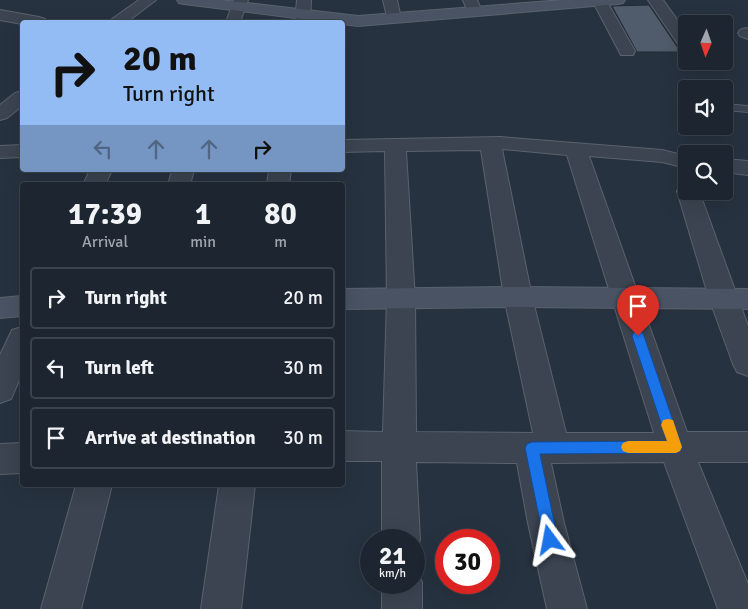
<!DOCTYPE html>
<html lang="en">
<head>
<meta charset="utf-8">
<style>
  :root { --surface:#1d2630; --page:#2a323c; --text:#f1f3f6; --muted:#a0a5ab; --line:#3b434c }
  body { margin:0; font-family:Signika,sans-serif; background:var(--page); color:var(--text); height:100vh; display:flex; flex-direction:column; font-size:19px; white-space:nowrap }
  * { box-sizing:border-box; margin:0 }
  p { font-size:16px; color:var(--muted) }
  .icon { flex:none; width:28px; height:28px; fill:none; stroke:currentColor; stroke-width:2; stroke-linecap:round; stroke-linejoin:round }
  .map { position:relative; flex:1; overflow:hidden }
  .drawer { position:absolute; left:20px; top:182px; width:325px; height:305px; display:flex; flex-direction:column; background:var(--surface); border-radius:5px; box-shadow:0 5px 20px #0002,0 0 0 1px var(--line) }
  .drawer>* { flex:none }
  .guide { position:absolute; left:20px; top:20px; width:325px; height:152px; border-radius:5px; box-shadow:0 5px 20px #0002,0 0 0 1px var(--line); background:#93bbf4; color:#111; overflow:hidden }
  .needle { width:32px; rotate:182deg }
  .controls { position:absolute; left:678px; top:15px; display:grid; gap:10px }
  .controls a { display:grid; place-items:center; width:55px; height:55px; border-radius:5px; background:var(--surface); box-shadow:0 5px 20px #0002,0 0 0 1px var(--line); font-size:25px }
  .speed { position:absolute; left:360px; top:529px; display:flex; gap:10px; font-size:25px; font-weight:700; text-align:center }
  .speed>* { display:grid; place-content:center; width:65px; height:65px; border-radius:50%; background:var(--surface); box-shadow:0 5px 20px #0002,0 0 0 1px var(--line); line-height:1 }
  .speed small { font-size:12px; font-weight:400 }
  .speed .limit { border:8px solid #d22; background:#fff; color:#111 }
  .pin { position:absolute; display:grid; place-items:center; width:42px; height:42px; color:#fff; margin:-51px -21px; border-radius:50% 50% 50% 0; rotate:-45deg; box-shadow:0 0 5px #0007 }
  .pin .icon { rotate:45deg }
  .me { position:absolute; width:55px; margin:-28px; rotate:347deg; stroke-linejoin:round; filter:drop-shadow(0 0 4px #0008) }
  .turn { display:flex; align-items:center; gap:18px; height:105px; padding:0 20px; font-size:22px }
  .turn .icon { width:65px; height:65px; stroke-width:2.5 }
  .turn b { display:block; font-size:35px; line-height:42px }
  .lanes { display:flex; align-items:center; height:48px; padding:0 20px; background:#0003; justify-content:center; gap:25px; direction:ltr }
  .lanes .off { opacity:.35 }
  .eta { display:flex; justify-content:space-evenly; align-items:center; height:85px; text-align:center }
  .eta b { font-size:30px; font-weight:700; line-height:35px }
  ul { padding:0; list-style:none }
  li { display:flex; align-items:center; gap:15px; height:62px; margin:0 10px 8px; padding:0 10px; border:2px solid var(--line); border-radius:5px }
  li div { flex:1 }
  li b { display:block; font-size:19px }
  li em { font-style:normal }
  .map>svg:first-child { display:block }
  .building { fill:#505b6b; stroke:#222b37 }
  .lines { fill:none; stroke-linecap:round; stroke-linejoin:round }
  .lane-casing { stroke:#59626d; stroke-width:2 }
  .street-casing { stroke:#59626d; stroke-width:2 }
  .secondary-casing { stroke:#59626d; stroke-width:2 }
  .lane { fill:#3b4450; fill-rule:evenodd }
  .street { fill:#3b4450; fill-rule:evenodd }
  .secondary { fill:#495363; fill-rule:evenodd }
  .route { fill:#1a73e8; stroke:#114b97 }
  .slow { fill:#f59e0b }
</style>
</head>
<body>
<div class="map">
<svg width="748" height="609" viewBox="0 0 748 609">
  <rect width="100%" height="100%" fill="#273240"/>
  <path class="building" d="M649,5L678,48L686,50V52H637L612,6Z"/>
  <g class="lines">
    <g class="lane-casing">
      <path id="lane" d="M724,104L748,106V112L724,110Z"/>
    </g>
    <g class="street-casing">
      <path id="street" d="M139,0H156L127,22H111L112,19Z
        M234,0H248L240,22H226Z
        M297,0H311L310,22H295Z
        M383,0H397L401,18L398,21H388Z
        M463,0H477L482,11L479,14H469Z
        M592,0H606L635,51L633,55H621Z
        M648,0H663L686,32V48L680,47Z
        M0,10L39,17L45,19L47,22L22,24L0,20Z
        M746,28L748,29V39L740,36L738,33L740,30Z
        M22,91V106L7,118L0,120V105L15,93Z
        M500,137L662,150L686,156V168L662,162L589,156L687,432H748V462H698L748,584V609H718L664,462L551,463L564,523L587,609H547L528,523L517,463L416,462L420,540L414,553V540H382V461H342V431L383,432L387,299L385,151L342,152V140ZM502,149L567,155L654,433H566L532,297ZM481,150L504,297L533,433L416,432L415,299L406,151Z
        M22,145V157L0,158V146Z
        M724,159L748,161V175L724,172Z
        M90,170H112L105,185H83Z
        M172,170H194L190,185H168Z
        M269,170H291L289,185H267Z
        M686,185V191H699L748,326V376L737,372L733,364L709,298L677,191L680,186Z
        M22,327V373L11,399L0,403V355L12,330Z
        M22,443V473L0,474V444Z
        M76,485H112L81,609H41Z
        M219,485H255L241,609H201Z
        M414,567L422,582V609H382V582H414Z"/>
    </g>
    <g class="secondary-casing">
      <path id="secondary" d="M177,0H221L358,16L563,0H625L623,3L618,4L358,26L184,4L179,3Z
        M518,287L748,289V309L518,307L342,309V289Z
        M22,296V316L0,318V298Z"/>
    </g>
    <use href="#lane" class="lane"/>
    <use href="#street" class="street"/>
    <use href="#secondary" class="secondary"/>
  </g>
  <path class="route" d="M638,331L642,332L644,336L682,447L680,451L676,453L540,454L558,540L556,546L550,548L545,546L525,448L527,444L532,442L667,441L632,336L634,332Z"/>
  <path class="slow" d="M668,419L673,420L682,447L680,451L676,453H628L623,451L621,447L623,443L628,441H667L661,425L663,420Z"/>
</svg>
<div class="controls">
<a><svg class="needle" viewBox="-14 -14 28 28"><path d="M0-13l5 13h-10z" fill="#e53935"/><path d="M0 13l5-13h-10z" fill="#a0a5ab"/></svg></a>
<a><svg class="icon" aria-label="sound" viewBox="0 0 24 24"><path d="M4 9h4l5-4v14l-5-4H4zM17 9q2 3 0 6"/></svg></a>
<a><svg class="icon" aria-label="search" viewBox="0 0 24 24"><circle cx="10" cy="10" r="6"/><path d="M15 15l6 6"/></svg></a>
</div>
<div class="speed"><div>21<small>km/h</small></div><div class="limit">30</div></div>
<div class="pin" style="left:638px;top:336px;background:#d93025"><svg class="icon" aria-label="arrive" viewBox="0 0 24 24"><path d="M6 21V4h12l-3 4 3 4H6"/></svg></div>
<svg class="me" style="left:550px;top:540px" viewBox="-20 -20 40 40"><path d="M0-17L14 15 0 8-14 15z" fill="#1a73e8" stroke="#fff" stroke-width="4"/></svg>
<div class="guide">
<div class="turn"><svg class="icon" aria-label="right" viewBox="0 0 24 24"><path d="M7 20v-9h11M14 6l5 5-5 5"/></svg><div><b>20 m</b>Turn right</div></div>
<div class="lanes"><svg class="icon off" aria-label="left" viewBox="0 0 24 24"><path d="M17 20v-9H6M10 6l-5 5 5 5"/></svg><svg class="icon off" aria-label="ahead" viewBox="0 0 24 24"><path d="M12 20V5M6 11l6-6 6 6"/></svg><svg class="icon off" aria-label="ahead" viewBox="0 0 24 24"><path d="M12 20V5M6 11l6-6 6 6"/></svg><svg class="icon" aria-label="right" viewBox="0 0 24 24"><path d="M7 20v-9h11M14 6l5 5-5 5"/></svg></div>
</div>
<section class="drawer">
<div class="eta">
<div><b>17:39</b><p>Arrival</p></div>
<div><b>1</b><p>min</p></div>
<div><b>80</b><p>m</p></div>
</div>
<ul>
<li><svg class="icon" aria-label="right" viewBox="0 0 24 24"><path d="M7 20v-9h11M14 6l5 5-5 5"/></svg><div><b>Turn right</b></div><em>20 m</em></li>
<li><svg class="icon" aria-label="left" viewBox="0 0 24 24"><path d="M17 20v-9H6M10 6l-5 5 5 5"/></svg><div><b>Turn left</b></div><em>30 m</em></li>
<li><svg class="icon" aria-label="arrive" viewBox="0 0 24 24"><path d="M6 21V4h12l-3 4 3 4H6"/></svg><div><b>Arrive at destination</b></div><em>30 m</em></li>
</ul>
</section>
</div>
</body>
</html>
